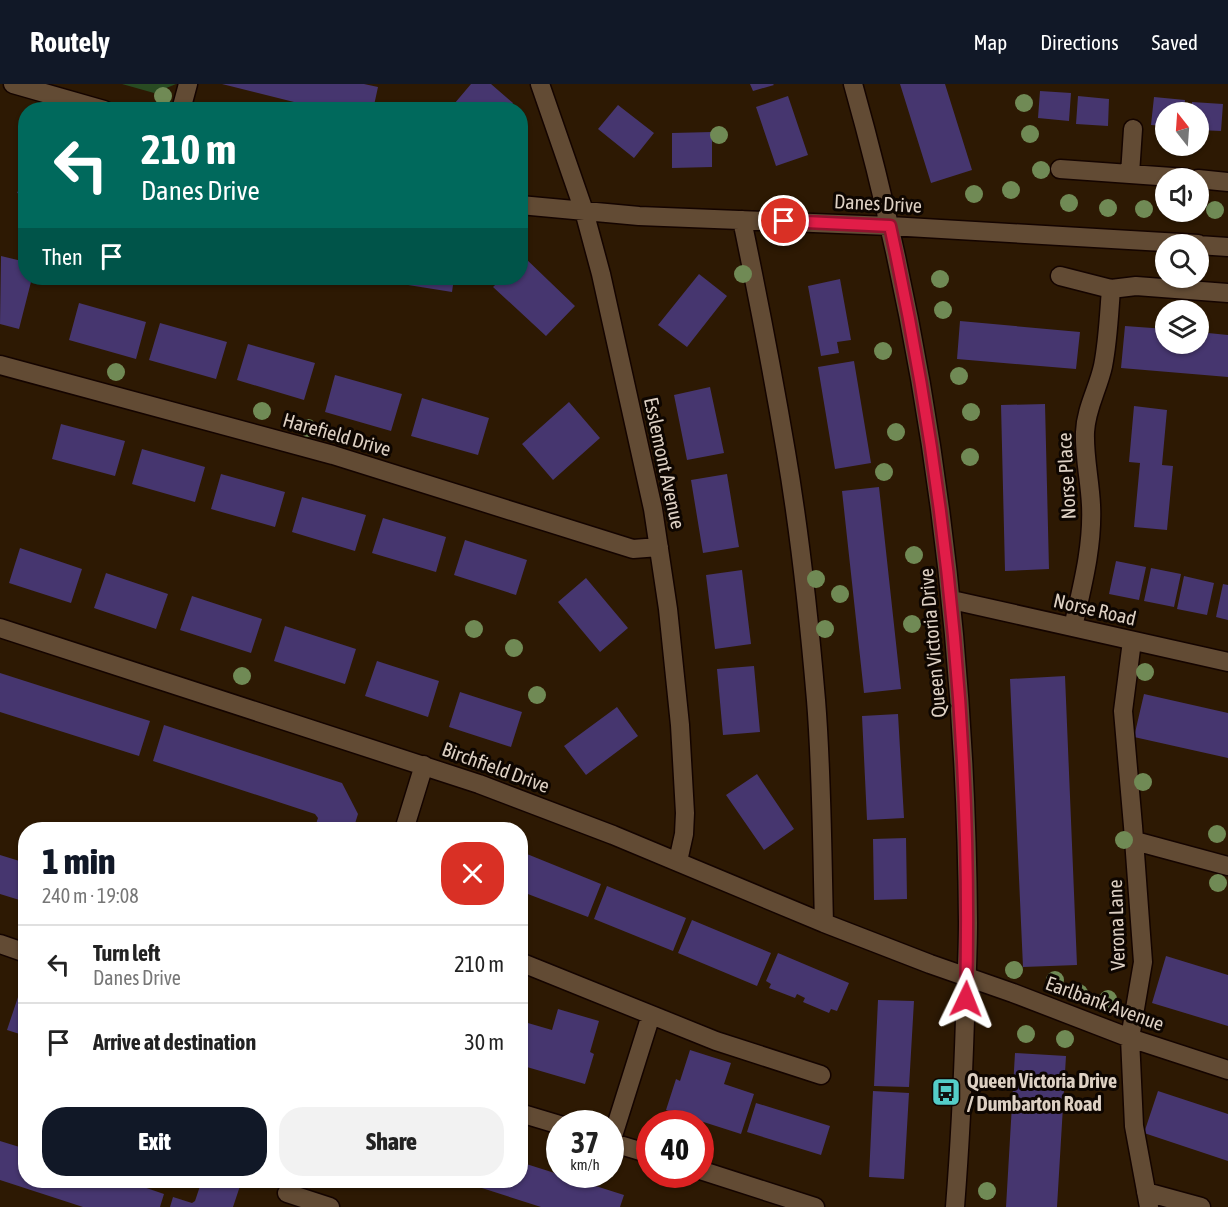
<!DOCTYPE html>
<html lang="en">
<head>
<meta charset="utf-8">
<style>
  :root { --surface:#fff; --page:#f2f2f2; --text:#222; --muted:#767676; --line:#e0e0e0; --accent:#111827 }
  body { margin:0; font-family:"Asap Condensed",sans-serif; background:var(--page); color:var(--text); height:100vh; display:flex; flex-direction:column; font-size:22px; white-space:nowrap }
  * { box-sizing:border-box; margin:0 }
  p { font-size:20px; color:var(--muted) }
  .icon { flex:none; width:33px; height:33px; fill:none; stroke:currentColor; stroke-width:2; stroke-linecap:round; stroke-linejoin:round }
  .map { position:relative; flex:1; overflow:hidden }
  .sheet { position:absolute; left:18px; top:738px; width:510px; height:366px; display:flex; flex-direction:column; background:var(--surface); border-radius:24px; box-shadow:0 2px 4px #0004 }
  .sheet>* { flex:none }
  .top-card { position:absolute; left:18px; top:18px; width:510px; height:183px; border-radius:24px; box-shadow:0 2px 4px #0004; background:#00695c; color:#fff; overflow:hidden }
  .needle { width:39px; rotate:343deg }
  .buttons { position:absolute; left:1155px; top:18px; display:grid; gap:12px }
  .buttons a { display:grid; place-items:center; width:54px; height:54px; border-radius:50%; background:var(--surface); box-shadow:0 2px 4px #0004; font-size:30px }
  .speed { position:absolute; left:546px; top:1026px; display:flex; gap:12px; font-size:30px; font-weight:700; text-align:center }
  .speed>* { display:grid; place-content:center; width:78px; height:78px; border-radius:50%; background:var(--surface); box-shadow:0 2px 4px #0004; line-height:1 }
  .speed small { font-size:15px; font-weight:400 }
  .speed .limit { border:9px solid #d22; background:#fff; color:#111 }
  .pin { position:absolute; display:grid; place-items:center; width:51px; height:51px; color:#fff; margin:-26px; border:3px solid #fff; border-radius:50%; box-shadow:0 2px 6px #0007 }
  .me { position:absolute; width:66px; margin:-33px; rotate:2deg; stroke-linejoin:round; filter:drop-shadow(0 0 4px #0008) }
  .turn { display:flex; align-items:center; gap:21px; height:126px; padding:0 24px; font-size:27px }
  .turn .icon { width:78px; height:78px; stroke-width:2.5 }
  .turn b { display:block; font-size:42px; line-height:51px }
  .then { display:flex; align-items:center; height:57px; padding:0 24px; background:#0003; gap:12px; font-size:22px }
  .round { display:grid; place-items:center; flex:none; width:63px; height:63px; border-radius:24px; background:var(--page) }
  .summary { display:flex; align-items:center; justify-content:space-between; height:102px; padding:0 24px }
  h1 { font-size:36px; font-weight:800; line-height:45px; color:var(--accent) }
  .button { display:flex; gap:12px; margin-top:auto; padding:12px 24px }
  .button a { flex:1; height:69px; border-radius:24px; background:var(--accent); color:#fff; font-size:24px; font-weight:800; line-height:69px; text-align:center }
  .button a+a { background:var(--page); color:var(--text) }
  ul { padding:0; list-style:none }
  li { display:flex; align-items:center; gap:18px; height:78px; padding:0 24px; border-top:2px solid var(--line) }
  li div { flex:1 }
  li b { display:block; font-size:22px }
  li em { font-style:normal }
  header { display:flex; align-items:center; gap:36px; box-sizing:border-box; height:84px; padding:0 30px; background:var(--accent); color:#fff }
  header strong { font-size:28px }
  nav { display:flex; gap:33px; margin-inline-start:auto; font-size:21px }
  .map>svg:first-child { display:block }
  .green { fill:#294b22 }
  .building { fill:#46366f }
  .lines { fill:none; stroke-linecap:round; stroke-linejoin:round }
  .minor-casing { stroke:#140400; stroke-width:21 }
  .minor { stroke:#624b34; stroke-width:18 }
  .tree { fill:#708a55 }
  .route-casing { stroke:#92132f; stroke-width:15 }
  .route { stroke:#e11d48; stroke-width:10 }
  .labels { text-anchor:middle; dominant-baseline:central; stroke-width:6; stroke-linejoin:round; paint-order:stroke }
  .street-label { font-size:20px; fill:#ddd0c3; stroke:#0e0601 }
  .poi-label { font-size:20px; font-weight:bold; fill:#ddd0c3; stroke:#0e0601; text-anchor:start }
</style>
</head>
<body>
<header>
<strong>Routely</strong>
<nav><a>Map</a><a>Directions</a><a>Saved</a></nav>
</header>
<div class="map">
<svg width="1228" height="1123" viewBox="0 0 1228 1123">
  <rect width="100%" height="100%" fill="#2d1903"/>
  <path class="green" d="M122,0H176L154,9Z"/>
  <path class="building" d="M222,0H364L378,3L373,26H326Z
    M471,0H491L513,19L508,26H449Z
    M750,0H773L774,1L753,7Z
    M900,0H945L972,86L931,99Z
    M1040,7L1071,9L1069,37L1038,34Z
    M788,12L808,71L776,82L756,23Z
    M1078,12L1109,15L1108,42L1076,40Z
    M1154,13L1185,16L1184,28H1166V42L1151,41Z
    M1192,18L1223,20L1221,47L1198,46V28H1191Z
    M618,21L654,49L634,74L598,45Z
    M712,48V83L672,84V49Z
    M26,103V122L17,108Z
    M1,172L26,178V194H32L19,245L0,240Z
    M523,172L575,222L546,252L493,203L502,194H520V174Z
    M699,190L727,212L687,263L658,241Z
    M333,194H360L358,201Z
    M384,194H454L452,208L383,197Z
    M840,195L851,256L837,258L839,269L821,272L808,202Z
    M79,219L146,238L136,275L69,256Z
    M960,237L1080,248L1076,285L957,275Z
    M160,239L227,258L216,295L149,276Z
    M1125,242L1166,245V260H1198V248L1228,251V293L1121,284Z
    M248,260L315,279L304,316L237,296Z
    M854,277L871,379L835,385L818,283Z
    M335,291L402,310L391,347L325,328Z
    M710,303L724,369L687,376L674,311Z
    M422,314L489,334L478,371L411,352Z
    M569,318L600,354L553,396L522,360Z
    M1045,320L1049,485L1005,487L1001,321Z
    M1134,322L1167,326L1162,381L1173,382L1167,446L1134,443L1140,379L1129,378Z
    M61,340L125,357L115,392L52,375Z
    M142,365L205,383L195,418L132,400Z
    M221,390L285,408L275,443L211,425Z
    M727,390L739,463L703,469L691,396Z
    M879,403L901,605L864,609L842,407Z
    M302,413L366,431L355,467L292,448Z
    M383,434L446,453L436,488L372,469Z
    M465,456L527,476L516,511L454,491Z
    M20,464L82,485L71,519L9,499Z
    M1116,477L1146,483L1139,516L1109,510Z
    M1151,484L1181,490L1174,523L1144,517Z
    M742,486L751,560L715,565L706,491Z
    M106,489L168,510L156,545L94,524Z
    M1184,492L1214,499L1207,531L1177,525Z
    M586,494L628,544L600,568L558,518Z
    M1223,500L1228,501V536L1216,533Z
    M192,512L262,535L251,569L180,546Z
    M285,542L356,565L345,600L274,577Z
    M377,577L439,597L428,633L365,612Z
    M754,582L760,648L723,651L717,585Z
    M0,589L150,637L139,672L0,628Z
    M1065,592L1077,881L1023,883L1010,595Z
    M460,608L522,628L511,663L449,643Z
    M1144,610L1228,629V674L1134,653Z
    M617,623L638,652L586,691L564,662Z
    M898,630L904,734L867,736L862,632Z
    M164,641L342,699L358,730L353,746H314L318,734L315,730L153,677Z
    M757,690L794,745L764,766L726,711Z
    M906,754L907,815L874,816L873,755Z
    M522,768L601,800L588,833L520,807Z
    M0,771L26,779V818L0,810Z
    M607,802L686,834L673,867L594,835Z
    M692,836L771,869L757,902L678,869Z
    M778,869L849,899L837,927L831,925L829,929L803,918L805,914L797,910L795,914L769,904L771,900L766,897Z
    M1166,872L1228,891V942L1152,919Z
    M19,910L26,913V952L7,946Z
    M878,916L914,917L909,1003L874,1002Z
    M558,925L599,937L590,968L594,970L585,1000L520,981V930L523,931L521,937L552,946Z
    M690,966L731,979L724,1000L754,1010L741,1050L666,1026L676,995L680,997Z
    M1015,969L1066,972L1057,1123H1006Z
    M873,1007L909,1009L904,1095L869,1093Z
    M1158,1007L1228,1030V1077L1144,1049Z
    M756,1019L830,1042L821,1071L747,1048Z
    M0,1057L26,1065V1096H123L164,1110L160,1123H83L0,1096Z
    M520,1078L624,1111L620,1123H541L460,1097L520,1096Z
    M202,1096H242L233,1123H170L173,1113L192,1119L195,1117Z"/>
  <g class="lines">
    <g class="minor-casing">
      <path id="minor" d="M13,0L104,26
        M540,0L584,127L601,190L653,425L668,525L680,641L685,729L684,750L678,777
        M853,0C930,273 966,555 968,838C968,871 966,903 965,935C963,998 960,1060 955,1123
        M181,26L188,0
        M1060,85L1186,94
        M1130,90L1133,45
        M1198,95L1228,98
        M520,121L639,132L890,142L1198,160
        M742,136C758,213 773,291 786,368C800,450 809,534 816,616C822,690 822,765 824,839
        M1198,161L1228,163
        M1060,192L1111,205L1136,202L1228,209
        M0,281L333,371L633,465L659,463
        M952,516L1228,578
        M1073,543C1082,503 1093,463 1091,421C1090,397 1084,372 1085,348C1086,324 1098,305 1103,282C1108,257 1109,230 1111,205
        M0,544L479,700L613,751L824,839L930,880L1013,909L1130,954L1228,986
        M1132,557L1123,627L1133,742L1143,878L1130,954L1134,1042L1149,1123
        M404,746L424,681
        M1135,757L1228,782
        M0,860L26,869
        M520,878L716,957L821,991
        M520,1029L560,1041
        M610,1058L650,1070
        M611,1058L651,931
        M700,1086L815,1123
        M1146,1108L1201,1123
        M287,1109L330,1123"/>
    </g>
    <use href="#minor" class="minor"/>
  </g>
  <g class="tree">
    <circle cx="163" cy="12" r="9"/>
    <circle cx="1024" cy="19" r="9"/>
    <circle cx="1030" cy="50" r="9"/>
    <circle cx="719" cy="51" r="9"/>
    <circle cx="1041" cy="86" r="9"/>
    <circle cx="1011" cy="106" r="9"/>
    <circle cx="974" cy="110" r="9"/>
    <circle cx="1069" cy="119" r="9"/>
    <circle cx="1108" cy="124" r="9"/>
    <circle cx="1144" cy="125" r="9"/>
    <circle cx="1215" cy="126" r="9"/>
    <circle cx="743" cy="190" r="9"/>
    <circle cx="940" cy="195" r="9"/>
    <circle cx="943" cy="226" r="9"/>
    <circle cx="883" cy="267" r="9"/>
    <circle cx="116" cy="288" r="9"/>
    <circle cx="959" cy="292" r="9"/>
    <circle cx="262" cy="327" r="9"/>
    <circle cx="971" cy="328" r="9"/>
    <circle cx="308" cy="344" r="9"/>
    <circle cx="896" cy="348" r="9"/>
    <circle cx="970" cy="373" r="9"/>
    <circle cx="884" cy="388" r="9"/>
    <circle cx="914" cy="471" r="9"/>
    <circle cx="816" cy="495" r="9"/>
    <circle cx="840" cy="510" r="9"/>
    <circle cx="912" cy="540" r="9"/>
    <circle cx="474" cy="545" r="9"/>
    <circle cx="825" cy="545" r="9"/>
    <circle cx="514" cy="564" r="9"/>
    <circle cx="1145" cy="588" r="9"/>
    <circle cx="242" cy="592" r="9"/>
    <circle cx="537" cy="611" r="9"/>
    <circle cx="1143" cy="698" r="9"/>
    <circle cx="1217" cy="750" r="9"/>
    <circle cx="1124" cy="756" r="9"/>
    <circle cx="1218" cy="799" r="9"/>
    <circle cx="1014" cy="886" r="9"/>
    <circle cx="1055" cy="896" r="9"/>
    <circle cx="1079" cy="909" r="9"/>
    <circle cx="1108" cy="915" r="9"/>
    <circle cx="1026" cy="950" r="9"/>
    <circle cx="1065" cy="955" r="9"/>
    <circle cx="987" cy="1107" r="9"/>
  </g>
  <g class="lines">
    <g class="route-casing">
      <path id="route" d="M784,137L890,142C946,398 973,653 966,915"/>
    </g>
    <use href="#route" class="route"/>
  </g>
  <defs>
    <g id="bus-square" transform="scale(1.5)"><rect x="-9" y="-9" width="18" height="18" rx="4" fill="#54cdc8" stroke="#0e0601"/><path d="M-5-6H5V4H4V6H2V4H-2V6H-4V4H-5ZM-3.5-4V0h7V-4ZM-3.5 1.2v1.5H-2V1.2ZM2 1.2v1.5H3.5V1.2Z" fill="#111"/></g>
  </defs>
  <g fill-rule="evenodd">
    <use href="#bus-square" x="946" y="1008"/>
  </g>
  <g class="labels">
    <g class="street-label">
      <text transform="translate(878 119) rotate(3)">Danes Drive</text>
      <text transform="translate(337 350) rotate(16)">Harefield Drive</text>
      <text transform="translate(665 379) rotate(78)">Esslemont Avenue</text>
      <text transform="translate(1066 392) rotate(-93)">Norse Place</text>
      <text transform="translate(1095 525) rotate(13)">Norse Road</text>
      <text transform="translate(932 559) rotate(-95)">Queen Victoria Drive</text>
      <text transform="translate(496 683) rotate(20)">Birchfield Drive</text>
      <text transform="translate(1116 841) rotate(-92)">Verona Lane</text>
      <text transform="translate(1105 919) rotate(20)">Earlbank Avenue</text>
    </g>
    <g class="poi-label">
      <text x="967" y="996">Queen Victoria Drive<tspan x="967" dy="23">/ Dumbarton Road</tspan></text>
    </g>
  </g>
</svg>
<div class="buttons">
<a><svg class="needle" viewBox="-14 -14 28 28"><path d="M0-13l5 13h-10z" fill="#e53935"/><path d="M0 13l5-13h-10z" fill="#767676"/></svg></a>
<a><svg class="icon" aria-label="sound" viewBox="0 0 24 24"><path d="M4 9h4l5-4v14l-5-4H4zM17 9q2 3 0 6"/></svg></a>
<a><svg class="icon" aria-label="search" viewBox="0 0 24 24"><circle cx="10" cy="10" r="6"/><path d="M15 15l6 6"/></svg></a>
<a><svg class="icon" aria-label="layers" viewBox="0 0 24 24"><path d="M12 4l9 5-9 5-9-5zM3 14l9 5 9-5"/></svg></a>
</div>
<div class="speed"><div>37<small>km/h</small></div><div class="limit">40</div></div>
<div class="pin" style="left:784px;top:137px;background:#d93025"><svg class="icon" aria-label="arrive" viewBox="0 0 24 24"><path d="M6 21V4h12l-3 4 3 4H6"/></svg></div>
<svg class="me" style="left:966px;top:915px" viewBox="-20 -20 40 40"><path d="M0-17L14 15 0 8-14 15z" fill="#e11d48" stroke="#fff" stroke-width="4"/></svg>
<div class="top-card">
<div class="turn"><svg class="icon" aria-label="left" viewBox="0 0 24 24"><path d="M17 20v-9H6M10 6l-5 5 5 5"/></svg><div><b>210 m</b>Danes Drive</div></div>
<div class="then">Then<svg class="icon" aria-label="arrive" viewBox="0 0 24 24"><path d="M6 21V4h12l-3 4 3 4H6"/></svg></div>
</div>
<section class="sheet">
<div class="summary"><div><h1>1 min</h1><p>240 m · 19:08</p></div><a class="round" style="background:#d93025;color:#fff"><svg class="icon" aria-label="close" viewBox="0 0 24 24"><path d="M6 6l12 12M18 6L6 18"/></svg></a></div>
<ul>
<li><svg class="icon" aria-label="left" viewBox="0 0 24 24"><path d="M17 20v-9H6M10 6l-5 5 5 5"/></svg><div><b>Turn left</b><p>Danes Drive</p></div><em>210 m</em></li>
<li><svg class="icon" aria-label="arrive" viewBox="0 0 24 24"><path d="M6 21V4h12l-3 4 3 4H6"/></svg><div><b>Arrive at destination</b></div><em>30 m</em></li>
</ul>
<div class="button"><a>Exit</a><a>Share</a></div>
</section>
</div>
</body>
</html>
